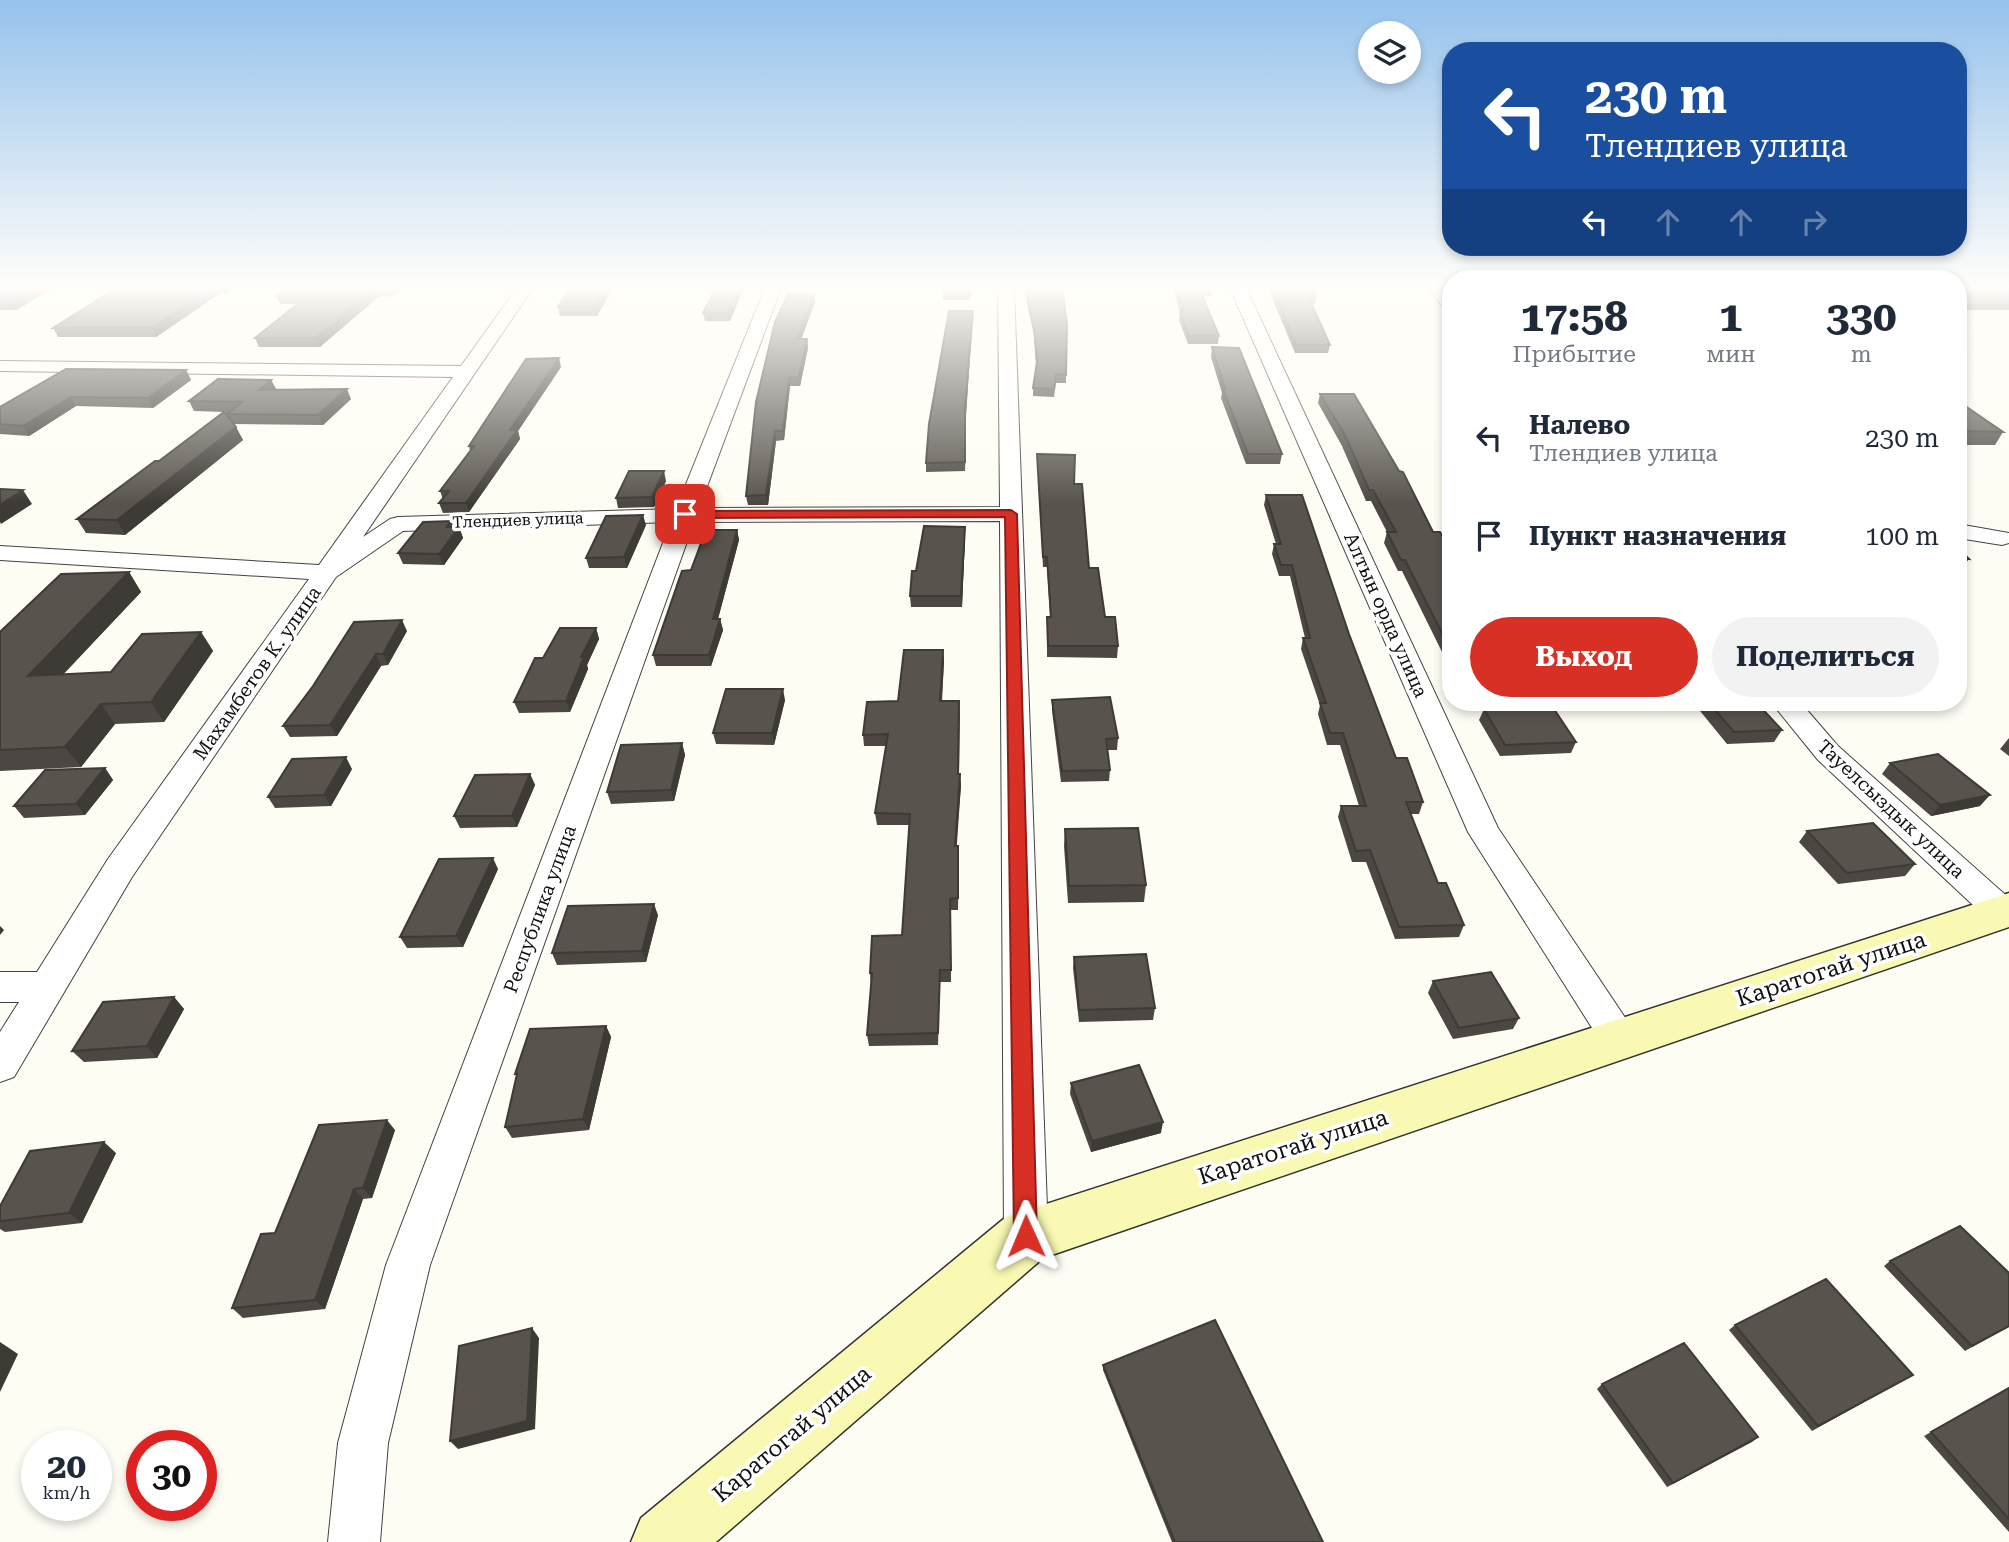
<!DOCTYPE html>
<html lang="ru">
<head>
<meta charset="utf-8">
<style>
  :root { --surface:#fff; --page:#f2f2f3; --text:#1f2937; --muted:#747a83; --accent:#d93025 }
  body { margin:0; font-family:"Roboto Serif",serif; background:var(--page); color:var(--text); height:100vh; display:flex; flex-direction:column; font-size:26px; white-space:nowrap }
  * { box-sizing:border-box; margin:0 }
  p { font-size:23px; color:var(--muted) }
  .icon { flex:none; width:38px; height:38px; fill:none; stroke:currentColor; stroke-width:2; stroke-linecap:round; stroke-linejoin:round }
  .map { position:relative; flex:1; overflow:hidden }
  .sheet { position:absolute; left:1442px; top:270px; width:525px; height:441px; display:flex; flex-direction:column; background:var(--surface); border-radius:28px; box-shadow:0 4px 10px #0003 }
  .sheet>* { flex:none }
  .top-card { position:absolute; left:1442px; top:42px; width:525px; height:214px; border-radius:28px; box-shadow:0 4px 10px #0003; background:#1a4fa0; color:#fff; overflow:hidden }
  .buttons { position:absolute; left:1358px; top:21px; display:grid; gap:14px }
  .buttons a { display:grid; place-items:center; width:63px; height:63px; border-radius:50%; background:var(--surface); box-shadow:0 4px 10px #0003; font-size:35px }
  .speed { position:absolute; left:21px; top:1430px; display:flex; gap:14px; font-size:35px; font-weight:700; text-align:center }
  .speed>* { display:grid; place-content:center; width:91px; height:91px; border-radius:50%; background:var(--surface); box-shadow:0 4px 10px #0003; line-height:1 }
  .speed small { font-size:18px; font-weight:400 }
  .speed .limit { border:10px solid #d22; background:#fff; color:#111 }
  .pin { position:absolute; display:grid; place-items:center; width:60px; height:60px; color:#fff; margin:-30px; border-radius:14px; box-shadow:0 4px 10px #0006 }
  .me { position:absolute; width:77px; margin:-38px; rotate:359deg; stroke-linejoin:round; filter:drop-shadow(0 0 5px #0008) }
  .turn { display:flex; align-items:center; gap:24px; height:147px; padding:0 28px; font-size:32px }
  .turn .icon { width:91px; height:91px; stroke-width:2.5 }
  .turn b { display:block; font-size:49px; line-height:60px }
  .lanes { display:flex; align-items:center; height:66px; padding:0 28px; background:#0003; justify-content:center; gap:35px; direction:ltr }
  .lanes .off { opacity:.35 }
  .eta { display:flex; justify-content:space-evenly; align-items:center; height:119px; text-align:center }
  .eta b { font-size:42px; font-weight:700; line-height:49px }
  .button { display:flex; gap:14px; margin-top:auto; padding:14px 28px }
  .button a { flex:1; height:80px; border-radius:42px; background:var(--accent); color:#fff; font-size:28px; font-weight:700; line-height:80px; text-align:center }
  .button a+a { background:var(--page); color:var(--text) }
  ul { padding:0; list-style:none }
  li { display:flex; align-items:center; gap:21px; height:98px; padding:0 28px }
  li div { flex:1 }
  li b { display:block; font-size:26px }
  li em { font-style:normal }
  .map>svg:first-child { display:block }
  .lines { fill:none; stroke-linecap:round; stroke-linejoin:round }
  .street-casing { stroke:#434343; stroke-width:2 }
  .secondary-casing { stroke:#323232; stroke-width:3 }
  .street { fill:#fff; fill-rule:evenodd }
  .secondary { fill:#f9f9b4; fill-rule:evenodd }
  .wall { fill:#4c4742 }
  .shaded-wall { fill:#3e3a36 }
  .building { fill:#58534d; stroke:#3e3a36; stroke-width:2 }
  .route { fill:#d93025; stroke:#8d1f18; stroke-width:2 }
  .labels { text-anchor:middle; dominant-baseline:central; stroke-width:7; stroke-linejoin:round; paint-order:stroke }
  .far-street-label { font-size:16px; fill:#101010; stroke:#fff }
  .street-label { font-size:19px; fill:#101010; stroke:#fff }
  .near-street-label { font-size:23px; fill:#101010; stroke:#fff }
</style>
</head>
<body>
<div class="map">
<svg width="2009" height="1542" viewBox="0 0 2009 1542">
  <rect width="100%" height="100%" fill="#fefdf4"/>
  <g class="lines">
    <g class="street-casing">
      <path id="street" d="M517,288H533L363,537L390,519L398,517L676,509L765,288H781L699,508L1000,507L998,288H1014L1048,1236L1041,1251L1026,1257L1011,1251L1004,1236L1000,521L694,522L430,1265L388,1443L380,1542H328L338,1443L386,1265L671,522L403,531L336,577L132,877L14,1077L0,1082V1032L19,1002H0V972H37L108,859L309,579L0,560V546L319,565L453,377L0,371V361L461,366Z
        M1230,288H1246L1498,828L1632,1028L1638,1039L1632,1050L1619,1055L1606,1050L1468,832Z
        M1428,288H1445L1451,295V311L1445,309Z
        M1958,524L2009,533V543L2002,545L1958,538Z
        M1771,702H1800L1838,746L2009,898V923L2002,925L1990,921L1818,760Z"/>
    </g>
    <g class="secondary-casing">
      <path id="secondary" d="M2009,893V927L1043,1258L716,1542H631L641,1518L1006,1217Z"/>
    </g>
    <use href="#street" class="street"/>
    <use href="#secondary" class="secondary"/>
  </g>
  <path class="wall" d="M0,288H53L16,310H0Z
    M117,288H234L226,294H219L156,337H58L53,328Z
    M285,288H402L394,296L378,297L320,347H259L255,338L298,304H280L276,296Z
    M613,288L597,316H560L558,307Z
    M744,288L730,321H705L703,313Z
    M972,288L970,300H943V293Z
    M1027,288L1067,324L1066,383H1056L1054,397L1033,396V388L1036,365L1034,335L1027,305Z
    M1173,288H1212L1211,296H1202L1219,336L1218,344H1188L1179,320L1180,312Z
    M1268,288H1312L1316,296L1315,304H1312L1330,345L1328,353H1295Z
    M1958,288H2009V310H1958Z
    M814,294L815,302L801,339H807L808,348L800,386H790L784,440L776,441L768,505H748L746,496Z
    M973,311L966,415L965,471L926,472V463Z
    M1212,347L1282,454L1280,464H1246L1221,398L1222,393L1211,357Z
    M561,367L518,431L520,439L469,512L443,513L439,503L443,499L440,491L470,451L469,446Z
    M186,370L191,380L153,408L76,406L29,436L0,434V407Z
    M271,380L276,389L351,399L323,425L234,424L243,440L125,535L86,533L77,519L159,461L224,412L194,411L189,401Z
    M1320,394L1433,532L1451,550V654H1443L1402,571H1398L1384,543L1387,532L1371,501H1366L1342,446L1318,403Z
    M1958,401L2003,432L1995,445H1958Z
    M1037,454L1074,484L1089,568L1105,617L1118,646L1117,658L1047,657V617H1050L1047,567H1043Z
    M666,481L654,507L618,508L616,498Z
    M1266,495L1349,634L1396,758L1423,802L1419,814H1411L1438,883L1464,925L1459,937L1395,939L1366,862H1352L1338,817L1341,806H1359L1340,745H1327L1318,714L1320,705L1301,649L1303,638H1305L1290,576H1279L1272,554L1274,544H1276L1264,505Z
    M451,521L454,527H459L463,538L444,565L403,564L398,553Z
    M646,525L627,568H589L586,558Z
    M737,530L739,540L718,619H720L723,630L711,666H656L653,655L691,570Z
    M965,537L962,607H911L910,596L916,571Z
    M1958,548L1969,559L1961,569H1958Z
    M129,572L141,592L63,674L111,672L201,632L213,651L164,722L115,724L81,767L0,771V632Z
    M596,628L599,639L587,665L588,669L570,712L519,713L514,702L543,658Z
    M407,631L388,665L381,666L337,736L290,737L283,726L313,686Z
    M943,650L944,661L942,701H959L960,712L959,774L961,785L956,846H958L959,857L958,910H951V982H940L938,1045L869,1046L867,1035L871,984L870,973L902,935L909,825H877L875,813L886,746H864L863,735L898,701Z
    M785,700L774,745L716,744L713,733Z
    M1052,700L1118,738L1117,750H1107L1110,770L1109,781L1061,782L1052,711Z
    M1698,702H1756L1782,730L1774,742L1727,744L1696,706Z
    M1484,709L1576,742L1571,753L1500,756L1479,720Z
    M2009,738V756L2000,749Z
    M682,743L685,755L674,801L611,804L607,792Z
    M1890,763L1980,806L1931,816L1882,774Z
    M105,768L113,780L85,815L24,818L14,806Z
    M352,769L331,806L275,808L268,797Z
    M530,774L535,785L517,827L460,828L454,816Z
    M1065,829L1146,885L1144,902L1068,903L1064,846Z
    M1807,831L1915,864L1905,876L1838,884L1799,842Z
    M498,869L463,947L407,948L400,937Z
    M658,915L646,962L557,965L552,953Z
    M1074,957L1155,1008L1153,1020L1079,1022L1073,968Z
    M1433,981L1519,1018L1513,1029L1453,1039L1428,993Z
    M174,997L184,1009L157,1058L84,1062L72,1051Z
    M606,1026L611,1037L589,1130L512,1138L505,1127L517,1077L515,1074Z
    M1071,1083L1161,1133L1091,1152L1070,1094Z
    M395,1130L372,1198L363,1199L325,1309L243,1318L232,1308Z
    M116,1153L82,1223L5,1232L0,1229V1206Z
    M1890,1261L2009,1273V1326L1965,1351L1884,1266Z
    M1735,1325L1913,1375L1812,1431L1729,1330Z
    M1103,1365L1323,1542H1172L1103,1370Z
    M1602,1384L1758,1437L1667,1487L1597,1389Z
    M2009,1388V1532L1924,1436Z"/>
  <path class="shaded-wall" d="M37,288H53L16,310L12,303Z
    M210,288H216L219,294L156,337L152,328Z
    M223,288H234L226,294Z
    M375,288L378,297L320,347L316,338Z
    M391,288H402L394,296Z
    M606,288H613L597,316L595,307Z
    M740,288H744L730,321L729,313Z
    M814,294L815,302L798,348L797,339Z
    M973,311L966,415L965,471V406Z
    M807,339L808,348L800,386L799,377Z
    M559,358L561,367L518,431L520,439L469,512L466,503L510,430Z
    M186,370L191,380L153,408L148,398Z
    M789,378L790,386L784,440L783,431Z
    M271,380L276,389L259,390Z
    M347,389L351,399L323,425L318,415Z
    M71,397L76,406L29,436L23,426Z
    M236,427L243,440L125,535L117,520Z
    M775,431L776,441L768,505L766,495Z
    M664,471L666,481L654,507L652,497Z
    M23,490L32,504L1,524L0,522V505Z
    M643,515L646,525L627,568L624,557Z
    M459,527L463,538L444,565L439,554Z
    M965,527V537L962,607L961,596Z
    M737,530L739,540L715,630L713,619Z
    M129,572L141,592L43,696L28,676Z
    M720,619L723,630L711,666L709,655Z
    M402,620L407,631L388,665L383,654Z
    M596,628L599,639L587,665L588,669L570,712L566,701L581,657Z
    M201,632L213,651L164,722L151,702Z
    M943,650L944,661L941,712L940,701Z
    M376,654L381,666L337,736L330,725Z
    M783,689L785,700L774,745L772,733Z
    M101,704L115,724L81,767L65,747Z
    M682,743L685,755L674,801L671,790Z
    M346,757L352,769L331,806L324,795Z
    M105,768L113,780L85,815L76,804Z
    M530,774L535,785L517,827L512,816Z
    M960,774L961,785L956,857L955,846Z
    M1990,795L1980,806L1931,816L1940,805Z
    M493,858L498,869L463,947L456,936Z
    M654,904L658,915L646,962L642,951Z
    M0,926L4,930L0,935Z
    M174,997L184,1009L157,1058L147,1046Z
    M606,1026L611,1037L589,1130L583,1119Z
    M387,1120L395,1130L372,1198L363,1188Z
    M1163,1122L1161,1133L1091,1152L1092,1141Z
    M104,1142L116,1153L82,1223L69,1213Z
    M354,1189L363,1199L325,1309L315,1300Z
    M532,1328L539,1338L535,1429L458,1449L450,1441Z
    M0,1342L18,1354L0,1392Z
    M1758,1437L1752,1442L1667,1487L1673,1483Z"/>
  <path class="building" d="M0,288H37L12,303H0Z
    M117,288H210L152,328H53Z
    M285,288H375L316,338H255L309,295L276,296Z
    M570,288H606L595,307H558Z
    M715,288H740L729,313H703Z
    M944,288H971L970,294L943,293Z
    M1027,288H1062L1067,324L1066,375L1056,374L1054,389L1033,388L1037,362L1034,327L1027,297Z
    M1176,288H1199L1219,336H1189L1180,312H1184Z
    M1273,288H1312L1316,296H1308L1330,345H1296Z
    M1958,288H2009V305H1958Z
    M788,294H814L797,339H807L799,377L789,378L783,431H775L766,495L746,496L756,402L775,322Z
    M949,311H973L965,406V462L926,463L929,424Z
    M1212,347L1239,348L1282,454H1248L1223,389H1225Z
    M559,358L510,430H517L466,503H439L449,491H440L474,446H469L526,359Z
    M66,369L186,370L148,398L71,397L23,426L0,424V407Z
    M218,379L271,380L259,390L347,389L318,415L227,414L242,402L189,401Z
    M1320,394H1354L1399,471L1403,472L1433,532H1440L1451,550V643H1447L1405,560H1401L1387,532H1396L1373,490H1369L1345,435Z
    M1958,401L2003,432L1958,431Z
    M224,412L236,427L117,520L77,519L155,461H159Z
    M1037,454L1075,455L1074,484H1082L1089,568H1098L1105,617H1115L1118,646H1048L1047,617H1051L1047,557H1043Z
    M629,471H664L652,497L616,498Z
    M0,489L23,490L0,505Z
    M1266,495H1302L1349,634L1396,758H1407L1423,802H1406L1438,883H1446L1464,925L1399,927L1370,850L1356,851L1341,806H1366L1343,733H1330L1320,703H1326L1303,638H1310L1292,565H1281L1274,544H1281Z
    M643,515L624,557L586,558L606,516Z
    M451,521L447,527H459L439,554L398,553L423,522Z
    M924,526L965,527L961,596H910L912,571H916Z
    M706,530H737L713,619H720L709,655H653L682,571L691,570Z
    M1958,548L1969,559L1958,558Z
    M129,572L28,676L111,672L142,634L201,632L151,702L101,704L65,747L0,750V632L61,574Z
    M402,620L383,654H376L330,725L283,726L313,686L354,622Z
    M560,628H596L581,657H584L566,701L514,702L535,658H543Z
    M904,650H943L940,701H959L958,774H960L955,846H958V898L950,899L951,970H940L938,1033L867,1035L872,973H870L872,936L902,935L910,814L875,813L888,734L863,735L867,702L898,701Z
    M726,689H783L772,733H713Z
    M1110,697L1118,738L1106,739L1110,770L1062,771L1052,700Z
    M1708,702H1756L1782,730L1734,732Z
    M1552,706L1576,742L1505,745L1484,709Z
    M682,743L671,790L607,792L621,745Z
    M1938,754L1990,795L1940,805L1890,763Z
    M346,757L324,795L268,797L292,759Z
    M105,768L76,804L14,806L45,770Z
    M530,774L512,816H454L475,775Z
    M1873,823L1915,864L1847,873L1807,831Z
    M1138,828L1146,885L1069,886L1065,829Z
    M493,858L456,936L400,937L439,859Z
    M654,904L642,951L552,953L568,906Z
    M1146,954L1155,1008L1079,1010L1074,957Z
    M1491,972L1519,1018L1459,1028L1433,981Z
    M174,997L147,1046L72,1051L103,1002Z
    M606,1026L583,1119L505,1127L517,1074H515L530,1029Z
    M1139,1065L1163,1122L1092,1141L1071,1083Z
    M387,1120L363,1188L354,1189L315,1300L232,1308L261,1234L275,1233L319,1125Z
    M104,1142L69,1213L0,1221V1206L30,1151Z
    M1960,1226L2009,1273V1326L1972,1346L1890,1261Z
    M1826,1279L1913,1375L1818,1426L1735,1325Z
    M1215,1320L1323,1542H1175L1103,1365Z
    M532,1328L527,1421L450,1441L459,1346Z
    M1684,1343L1758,1437L1673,1483L1602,1384Z
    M2009,1388V1519L1931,1432Z"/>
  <linearGradient id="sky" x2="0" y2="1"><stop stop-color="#96c2ec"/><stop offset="0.57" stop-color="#fffefa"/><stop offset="1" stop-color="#fffefa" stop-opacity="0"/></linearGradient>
  <rect width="2009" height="504" fill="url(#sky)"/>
  <path class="route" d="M1011,510L1017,514L1037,1236L1034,1244L1026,1248L1018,1244L1014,1236L1005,517L685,518L679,514L685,511Z"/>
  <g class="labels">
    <g class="far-street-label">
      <text transform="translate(518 520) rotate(-2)">Тлендиев улица</text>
    </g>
    <g class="street-label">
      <text transform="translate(1386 615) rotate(66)">Алтын орда улица</text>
      <text transform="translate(257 673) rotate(-55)">Махамбетов К. улица</text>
      <text transform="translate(1891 809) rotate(43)">Тауелсыздык улица</text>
      <text transform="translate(540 909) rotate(-70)">Республика улица</text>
    </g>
    <g class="near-street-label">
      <text transform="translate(1831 969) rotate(-18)">Каратогай улица</text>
      <text transform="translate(1293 1147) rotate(-18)">Каратогай улица</text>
      <text transform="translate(792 1434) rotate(-40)">Каратогай улица</text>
    </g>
  </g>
</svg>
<div class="buttons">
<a><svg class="icon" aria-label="layers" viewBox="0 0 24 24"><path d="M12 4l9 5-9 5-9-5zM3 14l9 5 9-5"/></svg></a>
</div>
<div class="speed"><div>20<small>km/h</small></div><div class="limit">30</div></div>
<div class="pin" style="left:685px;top:514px;background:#d93025"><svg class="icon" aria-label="arrive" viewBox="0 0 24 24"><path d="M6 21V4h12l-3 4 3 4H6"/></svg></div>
<svg class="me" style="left:1026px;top:1236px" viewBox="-20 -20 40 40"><path d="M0-17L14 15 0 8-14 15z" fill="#d93025" stroke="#fff" stroke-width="4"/></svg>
<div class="top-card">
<div class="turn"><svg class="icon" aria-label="left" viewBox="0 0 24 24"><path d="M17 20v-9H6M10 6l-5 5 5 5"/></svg><div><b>230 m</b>Тлендиев улица</div></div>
<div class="lanes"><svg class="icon" aria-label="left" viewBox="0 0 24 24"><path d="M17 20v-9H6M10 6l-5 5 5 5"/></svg><svg class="icon off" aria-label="ahead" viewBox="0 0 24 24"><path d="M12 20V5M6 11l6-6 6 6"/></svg><svg class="icon off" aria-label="ahead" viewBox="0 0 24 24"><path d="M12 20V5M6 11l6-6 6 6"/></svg><svg class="icon off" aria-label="right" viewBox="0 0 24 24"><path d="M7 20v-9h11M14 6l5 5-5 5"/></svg></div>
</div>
<section class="sheet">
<div class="eta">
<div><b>17:58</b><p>Прибытие</p></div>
<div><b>1</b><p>мин</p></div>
<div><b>330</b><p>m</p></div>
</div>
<ul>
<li><svg class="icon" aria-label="left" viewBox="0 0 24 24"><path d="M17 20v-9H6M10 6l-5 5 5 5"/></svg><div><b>Налево</b><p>Тлендиев улица</p></div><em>230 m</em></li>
<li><svg class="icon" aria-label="arrive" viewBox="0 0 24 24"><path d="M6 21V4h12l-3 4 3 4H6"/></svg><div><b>Пункт назначения</b></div><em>100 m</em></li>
</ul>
<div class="button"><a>Выход</a><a>Поделиться</a></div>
</section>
</div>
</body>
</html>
